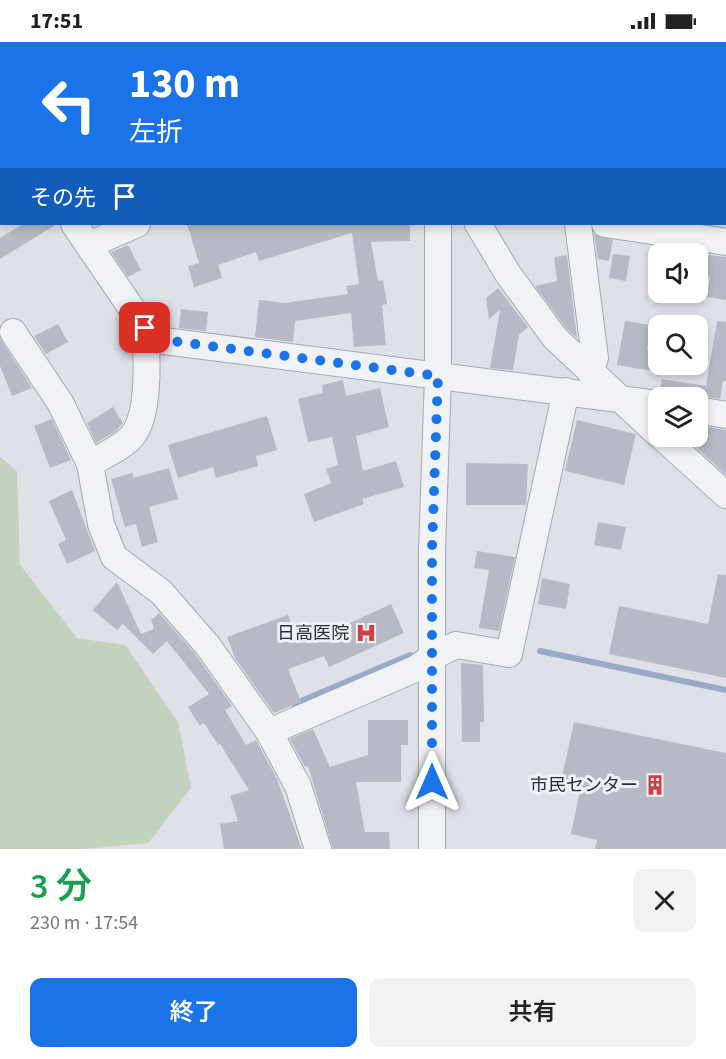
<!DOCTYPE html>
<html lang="ja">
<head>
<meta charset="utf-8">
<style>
  :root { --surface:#fff; --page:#f2f2f2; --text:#222; --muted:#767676; --accent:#1a73e8 }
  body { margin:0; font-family:"Source Sans 3","Noto Sans JP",sans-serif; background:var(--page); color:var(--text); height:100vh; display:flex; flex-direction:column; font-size:22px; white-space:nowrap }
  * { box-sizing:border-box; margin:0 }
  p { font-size:20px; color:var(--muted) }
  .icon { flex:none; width:33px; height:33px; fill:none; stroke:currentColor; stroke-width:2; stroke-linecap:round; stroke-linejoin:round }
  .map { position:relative; height:807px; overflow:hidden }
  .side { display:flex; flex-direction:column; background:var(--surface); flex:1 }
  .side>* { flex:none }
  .banner { position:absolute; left:0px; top:0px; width:726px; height:183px; box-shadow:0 3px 9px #0003; background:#1a73e8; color:#fff; overflow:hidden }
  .fabs { position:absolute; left:648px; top:201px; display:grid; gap:12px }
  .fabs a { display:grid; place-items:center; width:60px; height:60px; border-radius:12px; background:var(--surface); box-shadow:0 3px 9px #0003; font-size:30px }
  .pin { position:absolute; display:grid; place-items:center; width:51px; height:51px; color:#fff; margin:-26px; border-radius:12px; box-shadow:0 3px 9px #0006 }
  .me { position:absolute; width:66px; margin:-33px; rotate:0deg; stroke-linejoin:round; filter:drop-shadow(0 0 4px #0008) }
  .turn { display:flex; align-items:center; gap:21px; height:126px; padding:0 30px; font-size:27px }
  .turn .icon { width:78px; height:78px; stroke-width:2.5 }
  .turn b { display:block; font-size:42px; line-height:51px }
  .then { display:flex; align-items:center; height:57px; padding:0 30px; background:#0003; gap:12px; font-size:22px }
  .round { display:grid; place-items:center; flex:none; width:63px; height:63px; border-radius:12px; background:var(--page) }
  .summary { display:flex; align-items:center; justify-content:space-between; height:102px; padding:0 30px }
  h1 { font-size:36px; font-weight:600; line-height:45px; color:#1e9e55 }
  .primary-button { display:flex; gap:12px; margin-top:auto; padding:12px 30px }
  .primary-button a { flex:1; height:69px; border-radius:12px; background:var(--accent); color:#fff; font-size:24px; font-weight:600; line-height:69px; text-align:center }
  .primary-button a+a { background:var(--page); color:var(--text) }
  .status { display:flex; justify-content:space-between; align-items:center; height:42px; padding:0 30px; background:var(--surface); direction:ltr }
  .status svg { height:16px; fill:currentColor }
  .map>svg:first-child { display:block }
  .green { fill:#c2d2bf }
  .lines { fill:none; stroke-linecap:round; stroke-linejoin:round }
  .stream { stroke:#99aac9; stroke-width:6 }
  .building { fill:#b6bac5 }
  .minor-casing { stroke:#a3a7b2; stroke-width:28 }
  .minor { stroke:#f1f2f6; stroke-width:26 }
  .route { stroke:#1a73e8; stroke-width:10; stroke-dasharray:0 18 }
  .labels { text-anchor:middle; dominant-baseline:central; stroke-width:6; stroke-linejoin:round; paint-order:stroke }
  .poi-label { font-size:18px; fill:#272d3f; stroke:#eef0f6; text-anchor:end }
</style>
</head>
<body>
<div class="status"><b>17:51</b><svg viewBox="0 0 49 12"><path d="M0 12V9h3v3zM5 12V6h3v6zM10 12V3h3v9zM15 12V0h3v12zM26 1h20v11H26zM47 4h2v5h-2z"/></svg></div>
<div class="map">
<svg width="726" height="807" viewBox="0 0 726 807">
  <rect width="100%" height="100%" fill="#dee1e8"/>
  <path class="green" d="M0,415L17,429L20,523L77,596L125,603L178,680L191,746L148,801L86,807H0Z"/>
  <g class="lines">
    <path class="stream" d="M540,609L726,648
      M294,662L410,613"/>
  </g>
  <path class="building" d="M23,182H57L0,217V196Z
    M187,182H410V199L371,200L378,239L383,238L387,262L382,263L386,303L354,305L351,271L295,279L293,300L255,295L259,258L285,261L348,252L346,244L359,242L352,191L259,219L256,210L218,223L222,236L194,245L188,224L199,221Z
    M594,192L613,198L609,219L598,217Z
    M128,203L141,228L128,235L111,210Z
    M613,212L630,214L626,239L609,236Z
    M698,212L726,215V258L707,255L710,235L698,233Z
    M567,213L577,296L566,286L535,244L557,239L554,215Z
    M498,246L528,285L519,293L513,328L490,326L500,268L489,277L486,256Z
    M181,267L208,270L206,289L179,286Z
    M625,279L651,283L647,308L658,310V330L617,323Z
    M717,279L726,280V339H723L720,357L700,353L671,356L660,347L662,337L706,344Z
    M58,282L68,300L46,312L34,294Z
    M0,297L1,298L32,346L12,354L0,324Z
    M343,338L346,354L380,346L389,385L356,394L363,429L396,419L404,445L362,457L364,462L314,480L304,452L331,441L326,427L338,423L332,395L308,400L298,357L323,351L322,343Z
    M113,365L123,381L115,390L96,401L87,381Z
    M267,374L277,408L256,414L258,424L216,436L213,425L178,436L168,403Z
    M52,377L71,418L50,426L34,384Z
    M577,378L636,392L624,443L565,429Z
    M698,383L726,388V433L684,394H698Z
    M466,421L528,422L526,463H466Z
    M169,426L178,457L149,465L158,500L142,505L136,482L125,485L111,437L132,431L133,436Z
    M72,448L95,509L67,522L58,502L66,498L49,459Z
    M598,480L626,485L621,508L594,503Z
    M477,509L515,515L499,589L479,586L489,528L474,526Z
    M718,532L726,533V636L609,612L619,564L708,582Z
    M542,536L570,542L566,567L538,562Z
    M117,540L141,592L154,587L151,578L159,571L196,613L232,664L225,668L246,703L256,698L277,737L302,807H224L220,782L238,779L230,754L249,748L220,702L218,703L204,681L200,684L188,665L209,652L167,599L153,612L123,582L117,588L93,568Z
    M391,562L404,591L329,625L324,614L288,627L301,660L274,671L235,616L227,595L288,573L295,594L326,579L331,590Z
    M461,621L483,623L484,680H480V700H462Z
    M368,678H408V703H401V740H356L365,790H389L390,807H333L308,724L305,725L290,697L313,687L330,725L368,713Z
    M574,680L726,711V807H595L597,798L571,792L581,743L561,739Z"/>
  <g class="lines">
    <g class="minor-casing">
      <path id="minor" d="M193,0L194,2
        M347,0V2
        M437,0V2
        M583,2V0
        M0,73L2,75
        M74,182L145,286L164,299L658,362
        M478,182L508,232L555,296L658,392
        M578,182L595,316L590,330
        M605,182L726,200
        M89,203L137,182
        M145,286C147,314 150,371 133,393C124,405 102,414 90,422L101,482L114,515L161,550L208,604L269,690L298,744L318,807
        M13,290L61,362L90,422
        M698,368L726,373
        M661,394L726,453
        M269,690L415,627L432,615L456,603L509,612L566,349
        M432,807V508L438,334V182"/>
    </g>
    <use href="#minor" class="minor"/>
  </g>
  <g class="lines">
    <path class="route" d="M145,286L164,298L438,334L432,508V740"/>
  </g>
  <defs>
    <g id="hospital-bare" transform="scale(1.62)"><path d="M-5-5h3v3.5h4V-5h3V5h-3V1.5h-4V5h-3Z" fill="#cf4146" stroke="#eef0f6" stroke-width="2.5" paint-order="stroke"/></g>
    <g id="building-bare" transform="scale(1.62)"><path d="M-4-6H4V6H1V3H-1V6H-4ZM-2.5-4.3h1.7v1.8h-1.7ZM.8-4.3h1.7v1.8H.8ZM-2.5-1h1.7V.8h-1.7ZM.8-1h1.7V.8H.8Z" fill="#cf4146" stroke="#eef0f6" stroke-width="2.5" paint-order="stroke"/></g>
  </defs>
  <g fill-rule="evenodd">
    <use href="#hospital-bare" x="366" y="591"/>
    <use href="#building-bare" x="655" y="743"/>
  </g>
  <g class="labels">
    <g class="poi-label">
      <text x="349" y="591">日高医院</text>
      <text x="638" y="743">市民センター</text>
    </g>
  </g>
</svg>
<div class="fabs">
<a><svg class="icon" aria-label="sound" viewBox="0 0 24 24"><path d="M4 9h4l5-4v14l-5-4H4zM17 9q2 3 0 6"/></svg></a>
<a><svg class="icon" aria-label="search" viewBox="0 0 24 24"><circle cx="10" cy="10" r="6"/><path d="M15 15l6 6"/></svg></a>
<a><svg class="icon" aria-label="layers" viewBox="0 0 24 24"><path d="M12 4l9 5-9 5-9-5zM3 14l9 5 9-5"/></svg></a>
</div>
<div class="pin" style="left:145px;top:286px;background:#d93025"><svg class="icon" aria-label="arrive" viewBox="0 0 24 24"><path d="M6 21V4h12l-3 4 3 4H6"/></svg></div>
<svg class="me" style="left:432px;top:740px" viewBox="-20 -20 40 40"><path d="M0-17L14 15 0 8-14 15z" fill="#1a73e8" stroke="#fff" stroke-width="4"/></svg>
<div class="banner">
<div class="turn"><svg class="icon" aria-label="left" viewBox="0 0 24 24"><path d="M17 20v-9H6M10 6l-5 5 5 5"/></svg><div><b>130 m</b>左折</div></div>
<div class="then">その先<svg class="icon" aria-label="arrive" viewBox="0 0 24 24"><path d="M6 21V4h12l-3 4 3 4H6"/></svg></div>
</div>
</div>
<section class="side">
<div class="summary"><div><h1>3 分</h1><p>230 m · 17:54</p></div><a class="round"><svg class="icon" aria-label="close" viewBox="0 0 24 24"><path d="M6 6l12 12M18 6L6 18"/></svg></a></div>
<div class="primary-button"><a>終了</a><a>共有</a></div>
</section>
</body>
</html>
